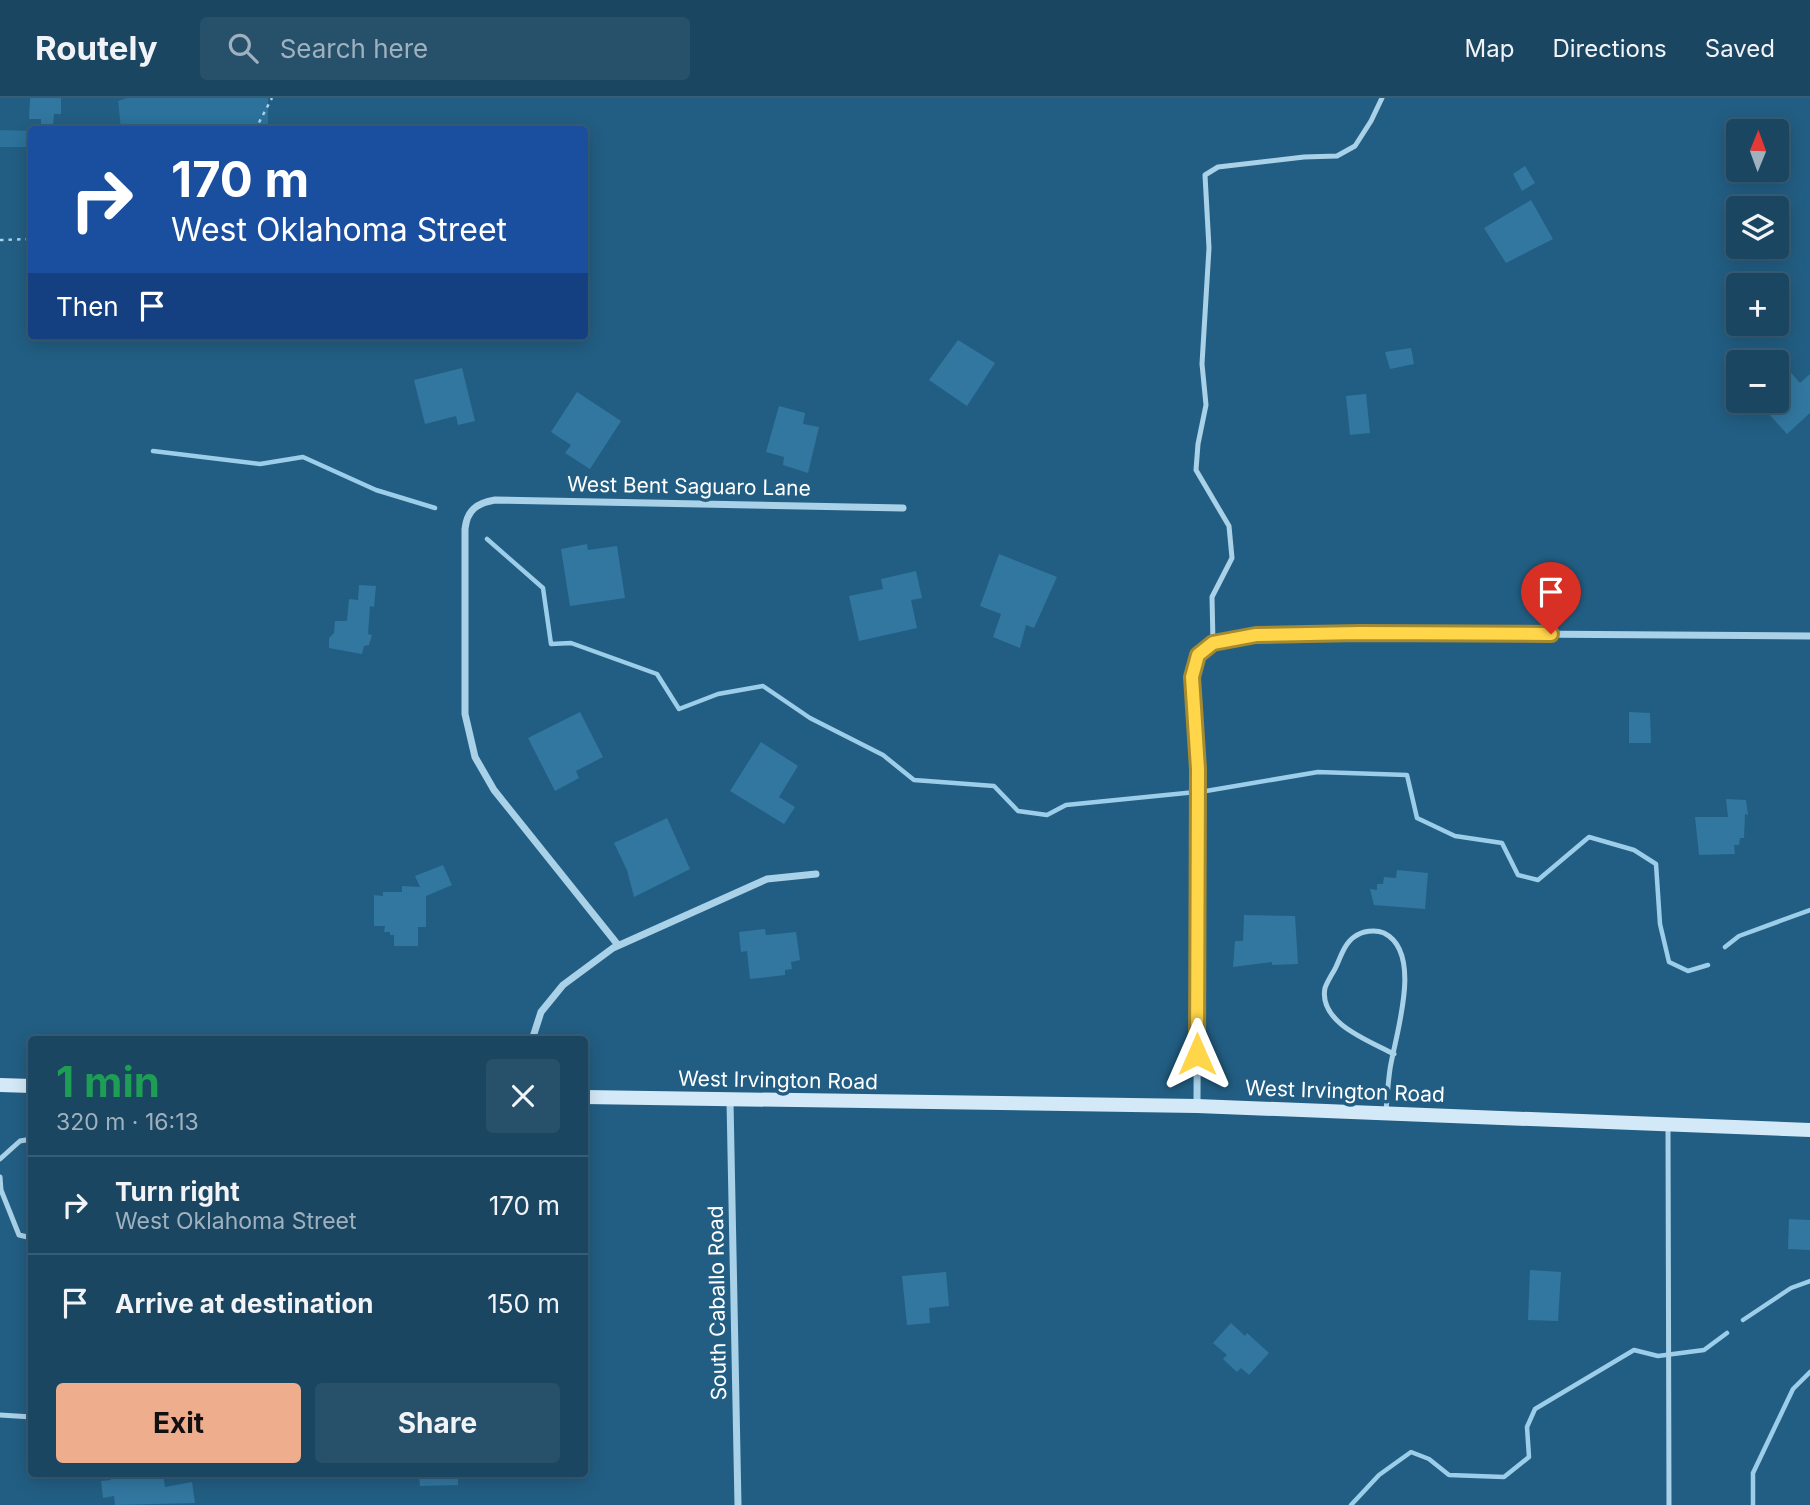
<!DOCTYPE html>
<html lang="en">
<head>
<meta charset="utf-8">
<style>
  :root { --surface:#1a4662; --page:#27506b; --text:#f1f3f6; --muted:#9fb1be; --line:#385e77; --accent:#eead8d }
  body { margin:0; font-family:Inter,sans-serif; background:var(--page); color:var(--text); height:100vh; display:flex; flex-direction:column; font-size:26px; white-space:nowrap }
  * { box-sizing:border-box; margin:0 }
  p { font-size:23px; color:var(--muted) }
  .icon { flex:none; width:38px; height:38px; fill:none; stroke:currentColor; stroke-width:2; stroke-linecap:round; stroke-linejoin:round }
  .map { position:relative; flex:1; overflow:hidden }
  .drawer { position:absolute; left:28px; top:938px; width:560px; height:441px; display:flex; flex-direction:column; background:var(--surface); border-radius:7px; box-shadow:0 4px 18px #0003,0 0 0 2px var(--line) }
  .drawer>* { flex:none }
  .guide { position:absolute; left:28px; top:28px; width:560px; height:214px; border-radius:7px; box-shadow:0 4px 18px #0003,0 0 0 2px var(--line); background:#1a4fa0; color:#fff; overflow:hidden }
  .needle { width:46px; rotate:1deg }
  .controls { position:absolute; left:1726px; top:21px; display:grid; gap:14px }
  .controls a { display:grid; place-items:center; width:63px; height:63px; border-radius:7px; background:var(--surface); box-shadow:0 4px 18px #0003,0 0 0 2px var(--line); font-size:35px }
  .pin { position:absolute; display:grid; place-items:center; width:60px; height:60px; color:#fff; margin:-72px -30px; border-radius:50% 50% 50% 0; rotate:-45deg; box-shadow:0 0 7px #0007 }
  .pin .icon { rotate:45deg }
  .me { position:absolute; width:77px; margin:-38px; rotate:0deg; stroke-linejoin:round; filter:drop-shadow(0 0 5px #0008) }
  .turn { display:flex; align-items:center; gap:24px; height:147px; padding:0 28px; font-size:32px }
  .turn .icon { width:91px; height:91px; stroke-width:2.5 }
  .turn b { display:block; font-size:49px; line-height:60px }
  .then { display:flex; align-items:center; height:66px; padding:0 28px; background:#0003; gap:14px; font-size:26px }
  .round { display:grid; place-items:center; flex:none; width:74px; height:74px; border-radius:7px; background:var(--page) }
  .overview { display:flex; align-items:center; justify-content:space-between; height:119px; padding:0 28px }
  h1 { font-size:42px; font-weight:700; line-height:52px; color:#1e9e55 }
  .primary-button { display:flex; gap:14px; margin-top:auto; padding:14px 28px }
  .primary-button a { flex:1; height:80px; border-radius:7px; background:var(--accent); color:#111; font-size:28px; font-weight:700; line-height:80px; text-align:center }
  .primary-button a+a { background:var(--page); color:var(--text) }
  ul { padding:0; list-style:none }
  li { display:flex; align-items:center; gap:21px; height:98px; padding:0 28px; border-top:2px solid var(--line) }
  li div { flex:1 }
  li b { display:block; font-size:26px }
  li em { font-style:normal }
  header { display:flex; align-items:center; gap:42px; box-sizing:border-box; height:98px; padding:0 35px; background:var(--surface); border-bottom:2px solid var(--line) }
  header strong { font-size:33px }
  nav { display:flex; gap:38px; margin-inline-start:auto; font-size:24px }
  .search { width:490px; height:63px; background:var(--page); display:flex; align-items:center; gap:18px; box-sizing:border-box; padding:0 24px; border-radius:7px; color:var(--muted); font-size:26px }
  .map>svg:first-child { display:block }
  .green { fill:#2c729b }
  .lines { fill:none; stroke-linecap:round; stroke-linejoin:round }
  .stream { stroke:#9dcee9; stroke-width:4.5 }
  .building { fill:#3277a0 }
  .path { stroke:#a9d1e8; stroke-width:2.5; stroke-dasharray:3.5 5; stroke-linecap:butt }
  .lane { stroke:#a9d1e8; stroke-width:5 }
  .street { stroke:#a9d1e8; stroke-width:7 }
  .secondary { stroke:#d4e9f7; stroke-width:14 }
  .route-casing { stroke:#a68a30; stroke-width:18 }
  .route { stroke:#ffd54a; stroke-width:12 }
  .labels { text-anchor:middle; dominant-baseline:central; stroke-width:7; stroke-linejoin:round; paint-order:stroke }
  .street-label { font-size:21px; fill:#fff; stroke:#225e83 }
</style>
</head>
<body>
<header>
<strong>Routely</strong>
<div class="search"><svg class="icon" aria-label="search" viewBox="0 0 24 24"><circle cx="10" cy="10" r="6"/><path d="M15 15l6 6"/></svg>Search here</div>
<nav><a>Map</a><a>Directions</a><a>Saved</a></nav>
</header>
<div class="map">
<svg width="1810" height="1407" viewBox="0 0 1810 1407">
  <rect width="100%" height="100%" fill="#225e83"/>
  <path class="green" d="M127,0H268V31H121L118,3Z
    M0,32L31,33V49H0Z"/>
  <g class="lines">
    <path class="stream" d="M153,353L260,366L303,359L376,392L435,410
      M487,441L543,490L551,546L571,545L657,576L679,611L718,596L763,588L810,620L883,657L914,682L994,688L1018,713L1047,717L1066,707L1206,693L1318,674L1407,677L1417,720L1455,738L1502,745L1518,777L1538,782L1589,739L1634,752L1656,766L1660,826L1669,864L1688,873L1708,867
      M1725,849L1739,838L1810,812
      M1743,1222L1791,1190L1810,1183
      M1351,1407L1379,1377L1411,1354L1429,1361L1449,1377L1504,1379L1529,1359L1527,1329L1535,1311L1634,1252L1658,1258L1704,1252L1727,1235
      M1753,1407V1375L1793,1291L1810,1274"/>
  </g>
  <path class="building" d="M30,0H61V16H54L53,28H41V21H29Z
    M1525,68L1535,85L1522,93L1513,76Z
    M1531,102L1553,141L1506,165L1484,130Z
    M958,242L995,265L967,308L929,282Z
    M1411,250L1414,266L1390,271L1385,254Z
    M462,270L475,323L458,327L456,318L425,326L414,282Z
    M1787,270L1800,285L1810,276V315L1787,336L1757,303H1776V280Z
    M577,294L621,323L590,371L565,355L571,347L551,334Z
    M1366,296L1370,335L1350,337L1346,298Z
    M779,308L805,315L803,326L819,329L808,375L783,367L784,359L766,354Z
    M587,446L588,452L617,448L625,500L570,508L561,451Z
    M999,456L1057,479L1034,530L1026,527L1020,550L993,539L1001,516L980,508Z
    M916,473L922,500L911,502L917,530L859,543L849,498L883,491L881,481Z
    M359,487L376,488L374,509L370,508L368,536L372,537L369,547L364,548L362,556L329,550V540L334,535L335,523H347L349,501L358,502Z
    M580,614L603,659L576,673L579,680L555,693L528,640Z
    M1629,614L1650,615L1651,645H1629Z
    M761,644L798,668L779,699L795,709L784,726L730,693Z
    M1726,701L1746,702L1748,717L1745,716L1744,740H1740L1739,747H1734L1735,756L1699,757L1695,719H1728Z
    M667,720L690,771L634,799L627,772L614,745Z
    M443,767L452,787L426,798V829H418V848H394V837H390V834H384L385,828H374V797L383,798V794H402V788L420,789L415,778Z
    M1397,772L1428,775L1425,811L1374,807L1370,791L1377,792V786H1383L1384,779L1396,780Z
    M1244,817L1295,818L1298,866L1272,867V864L1233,869L1235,843H1243Z
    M765,831L766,837L796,834L800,862L791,864L792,871L785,872V877L750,881L747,853L741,854L739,834Z
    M1789,1121L1810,1122V1152L1788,1151Z
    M1530,1172L1561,1174L1558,1223L1528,1222Z
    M946,1174L949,1208L929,1210L930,1225L907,1227L902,1178Z
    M1231,1225L1245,1238L1247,1235L1269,1255L1249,1277L1241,1270L1237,1274L1223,1261L1227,1257L1213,1245Z
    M111,1376H163L165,1389L192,1384L195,1405L115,1407L114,1398L103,1400L101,1383L111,1382Z
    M419,1376H458V1387L420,1388Z"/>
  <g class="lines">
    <path class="path" d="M255,32L272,0
      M0,142L32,141"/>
    <path class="lane" d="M1213,545L1212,499L1232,460L1229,428L1196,372L1198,346L1206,307L1202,266L1209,150L1205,77L1218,69L1304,59L1337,58L1355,48L1371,23L1382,0
      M1386,1013C1387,999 1388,985 1390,971C1395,938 1424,855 1384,835C1375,831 1362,833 1354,839C1344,846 1340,861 1335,871C1332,876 1327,884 1325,890C1318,925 1370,943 1394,956
      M1668,1027L1669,1407
      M0,1061L20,1043L32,1041
      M0,1079L1,1092L19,1137L32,1140
      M0,1317L32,1319"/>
    <path class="street" d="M618,847L494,692L475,659L465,616V431C467,412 477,405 495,402L903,410
      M532,942L541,914L563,887L613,850L767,781L816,776
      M730,1003L738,1407
      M1197,1008L1198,671L1192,579L1198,557L1213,545L1256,537L1360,535L1810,538"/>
    <path class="secondary" d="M0,987L32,988
      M584,999L1197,1008L1810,1032"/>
  </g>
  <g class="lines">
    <g class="route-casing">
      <path id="route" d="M1197,956L1198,671L1192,579L1198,557L1213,545L1256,537L1360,535L1551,536"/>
    </g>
    <use href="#route" class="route"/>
  </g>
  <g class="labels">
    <g class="street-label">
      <text transform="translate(689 388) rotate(1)">West Bent Saguaro Lane</text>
      <text transform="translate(778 982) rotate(1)">West Irvington Road</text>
      <text transform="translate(1345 993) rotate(2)">West Irvington Road</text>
      <text transform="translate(717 1205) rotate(-91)">South Caballo Road</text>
    </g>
  </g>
</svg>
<div class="controls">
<a><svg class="needle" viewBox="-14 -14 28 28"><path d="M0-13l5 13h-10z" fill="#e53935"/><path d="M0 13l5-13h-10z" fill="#9fb1be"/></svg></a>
<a><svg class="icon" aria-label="layers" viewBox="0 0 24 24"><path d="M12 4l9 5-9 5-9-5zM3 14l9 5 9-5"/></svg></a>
<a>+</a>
<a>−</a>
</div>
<div class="pin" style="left:1551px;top:536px;background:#d93025"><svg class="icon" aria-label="arrive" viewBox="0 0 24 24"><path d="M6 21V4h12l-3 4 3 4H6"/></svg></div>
<svg class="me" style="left:1197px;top:956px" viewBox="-20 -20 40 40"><path d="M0-17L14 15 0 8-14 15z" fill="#ffd54a" stroke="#fff" stroke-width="4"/></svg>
<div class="guide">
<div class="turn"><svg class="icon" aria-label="right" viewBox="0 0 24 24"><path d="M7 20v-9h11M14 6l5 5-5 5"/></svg><div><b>170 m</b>West Oklahoma Street</div></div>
<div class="then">Then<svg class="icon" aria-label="arrive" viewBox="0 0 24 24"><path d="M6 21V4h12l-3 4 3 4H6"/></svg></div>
</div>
<section class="drawer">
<div class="overview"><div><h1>1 min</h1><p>320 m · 16:13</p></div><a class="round"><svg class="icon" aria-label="close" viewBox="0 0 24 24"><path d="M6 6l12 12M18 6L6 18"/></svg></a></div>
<ul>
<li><svg class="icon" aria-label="right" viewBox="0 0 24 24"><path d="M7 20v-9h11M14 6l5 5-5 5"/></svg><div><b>Turn right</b><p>West Oklahoma Street</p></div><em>170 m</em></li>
<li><svg class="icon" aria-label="arrive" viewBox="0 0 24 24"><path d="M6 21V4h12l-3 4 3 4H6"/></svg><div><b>Arrive at destination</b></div><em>150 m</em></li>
</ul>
<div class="primary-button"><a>Exit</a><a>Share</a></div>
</section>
</div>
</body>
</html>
